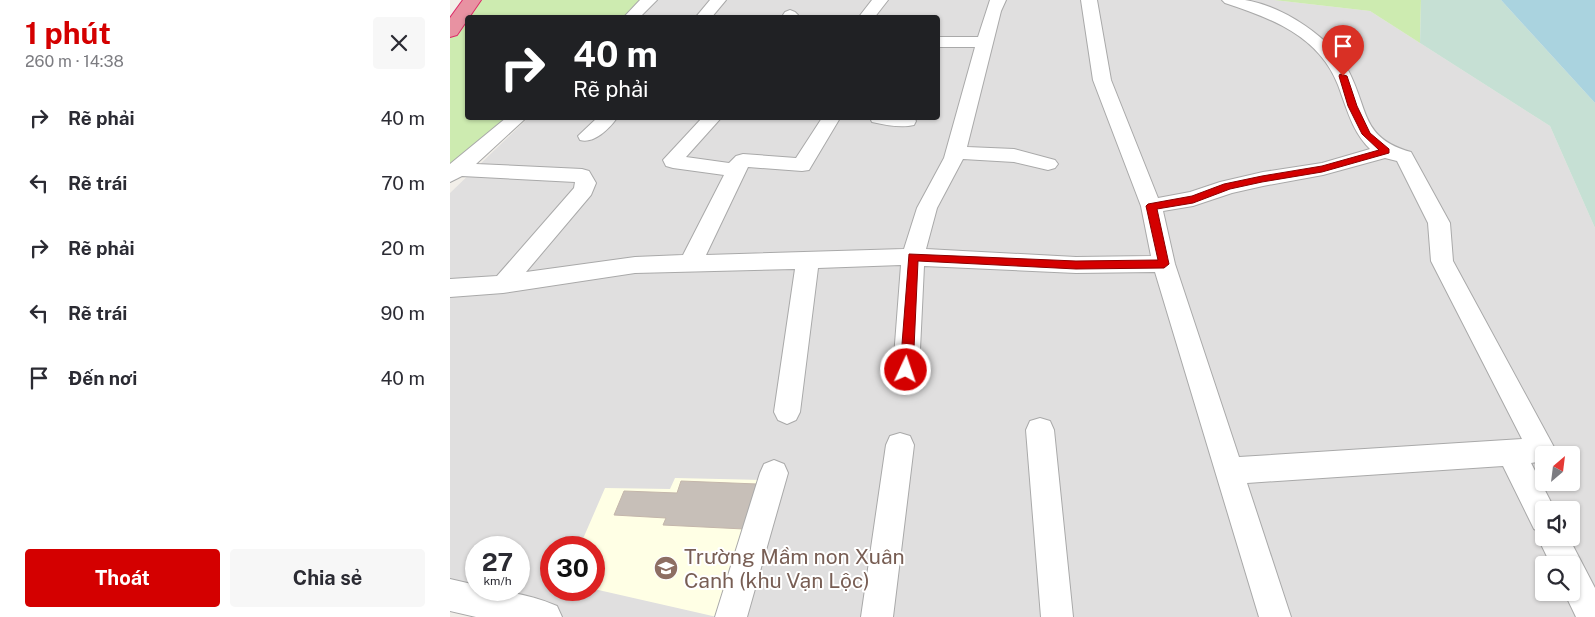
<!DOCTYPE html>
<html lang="vi">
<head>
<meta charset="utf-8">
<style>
  :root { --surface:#fff; --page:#f7f7f7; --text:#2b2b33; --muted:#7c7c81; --accent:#d40000 }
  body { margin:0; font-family:"Public Sans",sans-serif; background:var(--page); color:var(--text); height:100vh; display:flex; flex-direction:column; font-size:19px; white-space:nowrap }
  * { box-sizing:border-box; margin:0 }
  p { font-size:16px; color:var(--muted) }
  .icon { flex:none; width:28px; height:28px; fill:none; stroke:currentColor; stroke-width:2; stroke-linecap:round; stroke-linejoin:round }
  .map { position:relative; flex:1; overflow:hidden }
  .drawer { display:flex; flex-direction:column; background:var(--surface); width:450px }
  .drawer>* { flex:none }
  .hud { position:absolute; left:15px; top:15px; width:475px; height:105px; border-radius:5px; box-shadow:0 1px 4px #0004; background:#202124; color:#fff; overflow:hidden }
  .needle { width:32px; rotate:28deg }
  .controls { position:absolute; left:1085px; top:446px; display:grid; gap:10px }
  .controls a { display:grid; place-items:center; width:45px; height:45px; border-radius:5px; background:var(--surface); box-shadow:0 1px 4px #0004; font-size:25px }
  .speed { position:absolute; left:15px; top:536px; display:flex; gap:10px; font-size:25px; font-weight:700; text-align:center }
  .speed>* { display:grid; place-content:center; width:65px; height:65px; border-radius:50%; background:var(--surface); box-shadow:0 1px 4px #0004; line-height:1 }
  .speed small { font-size:12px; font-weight:400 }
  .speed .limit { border:8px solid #d22; background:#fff; color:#111 }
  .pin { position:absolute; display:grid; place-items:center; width:42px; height:42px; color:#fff; margin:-51px -21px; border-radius:50% 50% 50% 0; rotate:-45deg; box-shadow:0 0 5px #0007 }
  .pin .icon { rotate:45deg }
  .me { position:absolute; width:55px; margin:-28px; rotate:3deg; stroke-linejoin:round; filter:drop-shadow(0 0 4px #0008) }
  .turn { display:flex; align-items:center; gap:18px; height:105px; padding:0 25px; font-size:22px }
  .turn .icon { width:65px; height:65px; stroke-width:2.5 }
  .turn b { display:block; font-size:35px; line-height:42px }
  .round { display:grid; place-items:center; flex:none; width:52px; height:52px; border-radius:5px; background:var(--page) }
  .overview { display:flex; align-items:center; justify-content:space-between; height:85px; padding:0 25px }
  h1 { font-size:30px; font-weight:700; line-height:38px; color:var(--accent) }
  .primary-button { display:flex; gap:10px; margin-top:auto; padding:10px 25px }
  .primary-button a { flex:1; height:58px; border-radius:5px; background:var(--accent); color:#fff; font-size:20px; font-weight:700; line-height:58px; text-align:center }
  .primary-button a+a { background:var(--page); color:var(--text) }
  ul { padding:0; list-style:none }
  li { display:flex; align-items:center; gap:15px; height:65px; padding:0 25px }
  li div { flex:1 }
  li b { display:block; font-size:19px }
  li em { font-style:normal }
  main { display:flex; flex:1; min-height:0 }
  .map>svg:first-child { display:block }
  .residential { fill:#e0dfdf; fill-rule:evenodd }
  .education { fill:#ffffe5 }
  .grass { fill:#cdebb0 }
  .wetland { fill:#c6e0d4 }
  .water { fill:#aad3df }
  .building { fill:#c7bfb8; stroke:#c4b6ab }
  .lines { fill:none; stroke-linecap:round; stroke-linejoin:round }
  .minor-casing { stroke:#a9a9a9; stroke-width:2 }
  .highway-casing { stroke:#dc2a67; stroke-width:2 }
  .minor { fill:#fff; fill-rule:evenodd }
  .highway { fill:#e892a2; fill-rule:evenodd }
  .route { fill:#d40000; stroke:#8a0000 }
  .labels { text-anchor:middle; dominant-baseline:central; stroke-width:4; stroke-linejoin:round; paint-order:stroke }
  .near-education-label { font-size:21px; fill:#785e54; stroke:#fff; text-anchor:start }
</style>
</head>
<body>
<main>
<section class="drawer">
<div class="overview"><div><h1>1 phút</h1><p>260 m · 14:38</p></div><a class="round"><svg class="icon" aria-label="close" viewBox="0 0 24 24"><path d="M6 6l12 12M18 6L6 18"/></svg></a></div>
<ul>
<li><svg class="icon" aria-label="right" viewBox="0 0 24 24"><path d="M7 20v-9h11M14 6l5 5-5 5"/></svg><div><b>Rẽ phải</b></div><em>40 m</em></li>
<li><svg class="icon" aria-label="left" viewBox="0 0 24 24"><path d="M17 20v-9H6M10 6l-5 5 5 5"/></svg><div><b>Rẽ trái</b></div><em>70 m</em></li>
<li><svg class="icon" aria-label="right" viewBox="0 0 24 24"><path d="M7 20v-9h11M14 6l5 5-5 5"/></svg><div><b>Rẽ phải</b></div><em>20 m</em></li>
<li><svg class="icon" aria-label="left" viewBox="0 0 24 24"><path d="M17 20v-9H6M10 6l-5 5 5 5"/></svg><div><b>Rẽ trái</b></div><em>90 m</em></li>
<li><svg class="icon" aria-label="arrive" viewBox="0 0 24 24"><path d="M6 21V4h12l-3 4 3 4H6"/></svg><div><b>Đến nơi</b></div><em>40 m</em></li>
</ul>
<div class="primary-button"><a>Thoát</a><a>Chia sẻ</a></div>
</section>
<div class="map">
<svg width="1145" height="617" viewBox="0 0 1145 617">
  <rect width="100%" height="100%" fill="#f2efe9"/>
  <path class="residential" d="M199,0H824L920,11L1100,126L1145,228V617H39L0,606V193L78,118H488V18L181,17ZM1094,455H1121V482H1094ZM1094,510H1121V538H1094ZM26,548H69V590H26ZM101,548H144V590H101ZM1094,565H1121V592H1094Z"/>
  <path class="education" d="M225,478L317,480L267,617L144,589V548H129L155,488L220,489Z"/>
  <path class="grass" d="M22,0H194L174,17L18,18V118H64L0,175V31Z
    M824,0H971L970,43L920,11Z"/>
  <path class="wetland" d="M971,0H1051L1145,103V228L1100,126L970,43Z"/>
  <path class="water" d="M1051,0H1145V103Z"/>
  <path class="building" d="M231,481L307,484L294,529L213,525L216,518L164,515L174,491L227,493Z"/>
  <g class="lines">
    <g class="minor-casing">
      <path id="minor" d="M190,0H207L189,18H173Z
        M260,0H276L261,18H245Z
        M422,0H438L424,18H408Z
        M540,0H556L551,11L517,147L564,149L605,160L608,164L605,168L598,170L564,162L513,159L487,208L476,249L626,257L701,256L691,206L643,80L631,0H647L661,80L708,198L740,192L770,182L813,172L872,163L920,149C902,131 897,109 888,85C869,36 821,18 775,3L772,0C780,0 788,0 795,0C833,6 882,38 899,72C919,111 911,138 961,152L1000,223L1003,261L1105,449L1102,455H1094V461L1081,463L1105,510H1094V538H1119L1145,588V617H1126L1114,592H1121V565H1101L1088,538L1090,532L1084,529L1053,466L797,483L841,617H809L705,272L626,273L474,266L469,370L465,378L456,381L447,378L443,370L451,265L368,268L350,412L346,420L337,424L328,420L324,412L345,269L185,273L53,293L0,297V279L47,276L124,188L125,182L12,176L0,182V164L56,118H76L26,164L132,169L139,171L146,183L141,195L76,272L185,257L233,255L274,175L223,168L216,166L213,160L252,118H271L236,157L279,163L286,156L293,154L346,158L372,118H390L359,170L352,171L298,167L256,255L454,249L467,208L494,158L525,47H488V37H528ZM935,158L947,161L978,223L981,261L1072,439L789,457L725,264L713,211L743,206L782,193L813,186L873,175Z
        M340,10L345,12L348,15L346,18H331L335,12Z
        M147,118H167C159,129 144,144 130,140L128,136Z
        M420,118H464L466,121L464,125C451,128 435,125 422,122Z
        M590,418L600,421L604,430L623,617H591L576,430L580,421Z
        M450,433L460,436L464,445L443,617H411L436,445L440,436Z
        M324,460L334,464L338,473L297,617H265L310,473L314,464Z
        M0,579L26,585V590C54,590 82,595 107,606L112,617H26L0,611Z"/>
    </g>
    <g class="highway-casing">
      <path id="highway" d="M13,0H31L7,35L0,37V18Z"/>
    </g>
    <use href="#minor" class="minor"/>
    <use href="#highway" class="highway"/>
  </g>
  <path class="route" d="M890,74L897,76L907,106L920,133L939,149V153L872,172L812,182L780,189L743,203L707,209L719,264L714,268L626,269L468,261L463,370L461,374H452L450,370L459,254L626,261L708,260L696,206L698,204L742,196L774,184L812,176L872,166L929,150L912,134L898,106L889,76Z"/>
  <defs>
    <g id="school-disc" transform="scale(1.25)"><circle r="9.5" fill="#8d6e63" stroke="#fff"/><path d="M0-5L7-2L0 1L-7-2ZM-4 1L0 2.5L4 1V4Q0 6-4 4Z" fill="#fff"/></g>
  </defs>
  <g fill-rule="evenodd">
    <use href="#school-disc" x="216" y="568"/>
  </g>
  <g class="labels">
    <g class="near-education-label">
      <text x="234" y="556">Trường Mầm non Xuân<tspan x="234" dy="24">Canh (khu Vạn Lộc)</tspan></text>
    </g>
  </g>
</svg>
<div class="controls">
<a><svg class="needle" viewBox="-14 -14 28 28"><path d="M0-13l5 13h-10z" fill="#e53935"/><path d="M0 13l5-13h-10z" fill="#7c7c81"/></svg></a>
<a><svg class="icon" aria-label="sound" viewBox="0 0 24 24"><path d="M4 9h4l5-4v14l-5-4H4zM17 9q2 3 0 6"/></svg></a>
<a><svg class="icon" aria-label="search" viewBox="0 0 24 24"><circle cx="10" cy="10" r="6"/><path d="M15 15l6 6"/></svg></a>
</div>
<div class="speed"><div>27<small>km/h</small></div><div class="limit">30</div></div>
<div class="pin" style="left:893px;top:76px;background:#d93025"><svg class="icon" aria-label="arrive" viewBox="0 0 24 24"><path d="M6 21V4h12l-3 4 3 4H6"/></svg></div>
<svg class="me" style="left:456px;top:370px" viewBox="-20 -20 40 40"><circle r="17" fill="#d40000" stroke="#fff" stroke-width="3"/><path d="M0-11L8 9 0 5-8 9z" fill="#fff"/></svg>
<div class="hud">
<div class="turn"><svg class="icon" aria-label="right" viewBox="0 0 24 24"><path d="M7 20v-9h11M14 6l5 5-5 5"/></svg><div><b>40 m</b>Rẽ phải</div></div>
</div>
</div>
</main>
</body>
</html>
